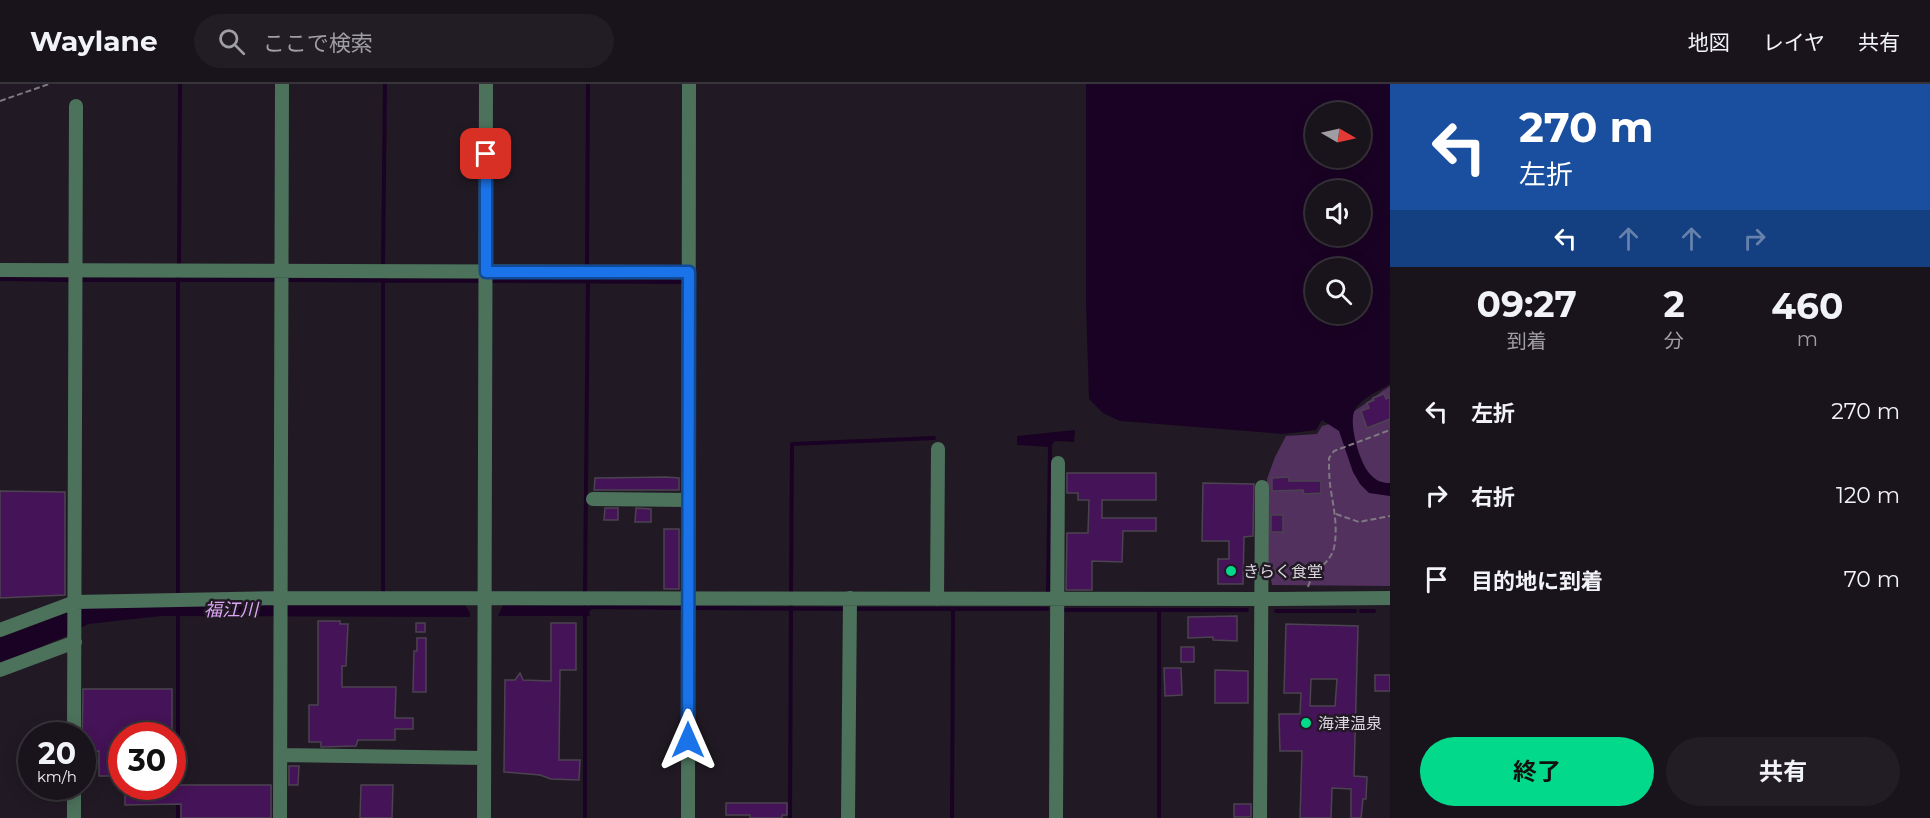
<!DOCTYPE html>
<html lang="ja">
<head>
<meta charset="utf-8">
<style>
  :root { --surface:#19141b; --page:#221d24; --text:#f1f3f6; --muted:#9f9ea3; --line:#37333a; --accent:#03d98b }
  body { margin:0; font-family:Montserrat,"Noto Sans JP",sans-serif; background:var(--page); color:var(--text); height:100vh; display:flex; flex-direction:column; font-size:22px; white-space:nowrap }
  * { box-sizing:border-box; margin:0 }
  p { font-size:20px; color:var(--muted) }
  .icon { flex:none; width:33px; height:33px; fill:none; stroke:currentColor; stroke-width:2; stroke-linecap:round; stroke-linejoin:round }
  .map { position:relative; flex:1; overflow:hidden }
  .drawer { display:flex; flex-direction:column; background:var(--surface); width:540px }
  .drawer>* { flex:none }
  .hud { background:#1a4fa0; color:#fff; overflow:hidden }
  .needle { width:39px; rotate:99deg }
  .fabs { position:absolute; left:1305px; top:18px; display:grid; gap:12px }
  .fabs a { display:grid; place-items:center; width:66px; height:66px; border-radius:50%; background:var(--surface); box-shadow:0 3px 15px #0003,0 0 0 2px var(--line); font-size:30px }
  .speed { position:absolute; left:18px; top:638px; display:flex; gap:12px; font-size:30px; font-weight:700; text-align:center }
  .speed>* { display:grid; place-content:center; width:78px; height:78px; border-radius:50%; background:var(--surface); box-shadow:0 3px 15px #0003,0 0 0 2px var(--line); line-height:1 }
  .speed small { font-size:15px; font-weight:400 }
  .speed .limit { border:9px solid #d22; background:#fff; color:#111 }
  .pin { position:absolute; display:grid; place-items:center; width:51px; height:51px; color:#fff; margin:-26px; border-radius:12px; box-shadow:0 3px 9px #0006 }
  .me { position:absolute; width:66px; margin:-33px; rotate:0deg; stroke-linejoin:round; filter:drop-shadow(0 0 4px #0008) }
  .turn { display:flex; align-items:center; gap:21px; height:126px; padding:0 30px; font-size:27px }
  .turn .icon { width:78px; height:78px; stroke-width:2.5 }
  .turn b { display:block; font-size:42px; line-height:51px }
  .lanes { display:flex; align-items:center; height:57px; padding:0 30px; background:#0003; justify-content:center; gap:30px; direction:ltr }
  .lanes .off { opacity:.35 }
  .eta { display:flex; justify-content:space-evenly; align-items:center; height:102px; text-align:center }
  .eta b { font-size:36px; font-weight:700; line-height:42px }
  .action { display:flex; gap:12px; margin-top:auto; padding:12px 30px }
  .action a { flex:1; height:69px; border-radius:36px; background:var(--accent); color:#111; font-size:24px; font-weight:700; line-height:69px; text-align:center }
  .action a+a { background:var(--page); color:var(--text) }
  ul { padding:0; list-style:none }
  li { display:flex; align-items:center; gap:18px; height:84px; padding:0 30px }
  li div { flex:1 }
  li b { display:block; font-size:22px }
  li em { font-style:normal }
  header { display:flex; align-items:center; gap:36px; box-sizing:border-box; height:84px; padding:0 30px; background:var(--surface); border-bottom:2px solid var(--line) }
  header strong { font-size:28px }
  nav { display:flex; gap:33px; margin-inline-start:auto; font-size:21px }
  .search { width:420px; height:54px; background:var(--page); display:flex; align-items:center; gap:15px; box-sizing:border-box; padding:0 21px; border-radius:33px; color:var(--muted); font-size:22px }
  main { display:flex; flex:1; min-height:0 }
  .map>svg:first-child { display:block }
  .green { fill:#52315f }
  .water { fill:#1a0224; fill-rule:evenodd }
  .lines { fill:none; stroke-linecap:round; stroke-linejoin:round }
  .stream { stroke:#1a0224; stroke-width:4 }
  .building { fill:#451357; stroke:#4b434f; stroke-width:1.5; fill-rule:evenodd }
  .path { stroke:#7e7881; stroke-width:2; stroke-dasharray:6 3; stroke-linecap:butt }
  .minor { stroke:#4c725c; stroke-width:14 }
  .route-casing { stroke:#114b97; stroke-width:15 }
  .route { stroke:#1a73e8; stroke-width:10 }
  .poi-dot { fill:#03d98b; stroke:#211a24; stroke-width:2 }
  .labels { text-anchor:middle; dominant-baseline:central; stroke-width:5; stroke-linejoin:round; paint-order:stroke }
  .poi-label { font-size:16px; fill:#dcd8df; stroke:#211a24; text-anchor:start }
  .water-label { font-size:18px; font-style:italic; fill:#dca6f4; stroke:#211a24 }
</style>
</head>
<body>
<header>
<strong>Waylane</strong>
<div class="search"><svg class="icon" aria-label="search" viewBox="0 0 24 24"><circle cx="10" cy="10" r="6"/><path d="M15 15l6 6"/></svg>ここで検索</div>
<nav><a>地図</a><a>レイヤ</a><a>共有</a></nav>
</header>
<main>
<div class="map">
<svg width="1390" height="734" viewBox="0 0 1390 734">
  <rect width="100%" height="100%" fill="#211a24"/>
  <path class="green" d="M1390,302V502L1272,501L1270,488H1267V395L1275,373L1286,352L1317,350L1322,342C1348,336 1368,316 1390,302Z"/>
  <path class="water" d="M1086,0H1390V300C1379,307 1359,315 1354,328C1349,342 1360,380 1370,390C1376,397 1382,399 1390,399V412L1369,409L1360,400L1353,388L1339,347L1322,336L1316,346L1284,350L1120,337L1103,329L1089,315L1086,219ZM1316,28H1360V74H1316ZM1316,106H1360V152H1316ZM1360,184V230H1316V184Z
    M1075,346L1074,358L1055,357L1050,363L1017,361V352Z
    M220,521H465L470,529V533L161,532L88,540L64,553L0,580V554L66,529L90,523Z
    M503,521L588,522L590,532H498Z"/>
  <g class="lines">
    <path class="stream" d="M179,181L180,0
      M383,182L385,0
      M587,184L588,0
      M0,195L69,196
      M82,196H275
      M286,196L480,197
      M490,197L682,198
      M178,508V192
      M383,508V193
      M585,509L588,194
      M791,509L792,360L934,354
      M1048,509L1050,363
      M694,524L845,525
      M856,525H1047
      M1062,526H1247
      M1276,527H1355
      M1361,527H1374
      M586,528L591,523L681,524
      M178,704V528
      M178,734V717
      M585,734V522
      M790,734L791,521
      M952,734L953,525
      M1159,734V526"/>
  </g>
  <path class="building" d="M1384,310L1386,315L1390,313V335L1367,344L1361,327L1369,324L1367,319L1374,316L1373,314Z
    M1067,389H1156V416H1102V434H1156V447H1123L1122,478L1092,477V506H1066L1067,449H1088L1089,416H1078V409H1067Z
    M666,393L679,394V406H594L595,394Z
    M1289,393V397H1321V409L1304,410L1303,406L1272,407V394Z
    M1203,399L1254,400L1253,452L1244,453L1243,500H1218V475H1229V457H1202Z
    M0,407L65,408V511L0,514Z
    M605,424H618V436H604Z
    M636,424L651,425V438H635Z
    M1271,431H1283V448H1271Z
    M664,445H679V505H664Z
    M1237,532V557L1213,556V553L1188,554V533Z
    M318,537H340V540H348L346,582H342V603H396L395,634H413V645H395V656H358L356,662L321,663V658H309V621H318Z
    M416,539H425V548H416Z
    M551,539H576V586H560L559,676H580L579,696L551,695L540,691L504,688L505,596H515L520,589L523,596L551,597Z
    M1286,540L1358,542L1354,692L1367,693L1366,715H1363L1361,734H1351V705L1332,704L1331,734H1300L1302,667H1280L1279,630H1300L1301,609H1284ZM1311,595H1337L1335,622H1310Z
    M417,554H426V608H413L414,567H417Z
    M1181,563H1194V578H1181Z
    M1164,584H1181L1182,611L1165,612Z
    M1215,586L1248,587V619H1215Z
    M1375,591H1390V607H1375Z
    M83,605H172V651H122V692H99V667L82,668Z
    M289,682H299L298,701H289Z
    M182,701H271V734H181V720L125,721V702Z
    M361,701H393L392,734H360Z
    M726,719H787V731H782V734H750V731H726Z
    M1234,720H1251V733H1234Z"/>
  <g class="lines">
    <path class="path" d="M0,17L49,0
      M1336,430L1359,438L1390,432
      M1308,503C1312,487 1330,480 1334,464C1338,444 1334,426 1331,407C1329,396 1329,384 1329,374L1334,367L1390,346"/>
    <path class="minor" d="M0,186L689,188
      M593,415L689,416
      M937,515L938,365
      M0,546L75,518L281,514L1274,515L1390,514
      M0,586L75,558
      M74,651L76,22
      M280,671L484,674
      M74,734V702
      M280,734L282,0
      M484,734L486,0
      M688,734L689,0
      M848,734L850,514
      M1056,734L1058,379
      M1260,734L1262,403"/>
  </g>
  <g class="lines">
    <g class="route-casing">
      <path id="route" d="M486,70V188H689L688,656"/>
    </g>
    <use href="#route" class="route"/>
  </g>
  <g class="poi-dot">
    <circle cx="1231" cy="487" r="6"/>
    <circle cx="1306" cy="639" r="6"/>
  </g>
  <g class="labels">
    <g class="poi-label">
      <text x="1243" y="487">きらく食堂</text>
      <text x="1318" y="639">海津温泉</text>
    </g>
    <g class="water-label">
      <text x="231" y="526">福江川</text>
    </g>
  </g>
</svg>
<div class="fabs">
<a><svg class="needle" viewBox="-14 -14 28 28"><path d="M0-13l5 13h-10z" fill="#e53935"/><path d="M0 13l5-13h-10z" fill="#9f9ea3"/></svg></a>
<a><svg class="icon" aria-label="sound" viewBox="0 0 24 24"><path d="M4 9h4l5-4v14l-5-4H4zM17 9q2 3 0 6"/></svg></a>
<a><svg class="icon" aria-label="search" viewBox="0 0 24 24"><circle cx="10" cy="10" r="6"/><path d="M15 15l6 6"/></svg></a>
</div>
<div class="speed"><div>20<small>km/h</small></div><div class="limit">30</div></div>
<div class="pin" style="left:486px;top:70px;background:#d93025"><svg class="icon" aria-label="arrive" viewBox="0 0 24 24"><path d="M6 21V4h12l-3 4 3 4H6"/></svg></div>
<svg class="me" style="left:688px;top:656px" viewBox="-20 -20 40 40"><path d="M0-17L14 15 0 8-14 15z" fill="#1a73e8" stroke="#fff" stroke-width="4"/></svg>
</div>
<section class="drawer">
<div class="hud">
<div class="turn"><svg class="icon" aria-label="left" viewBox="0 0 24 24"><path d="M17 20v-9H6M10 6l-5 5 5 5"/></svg><div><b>270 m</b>左折</div></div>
<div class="lanes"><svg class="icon" aria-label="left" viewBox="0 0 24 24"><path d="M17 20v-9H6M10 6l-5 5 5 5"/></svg><svg class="icon off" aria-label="ahead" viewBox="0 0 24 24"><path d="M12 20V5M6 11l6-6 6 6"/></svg><svg class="icon off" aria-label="ahead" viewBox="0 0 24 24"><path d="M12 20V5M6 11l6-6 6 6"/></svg><svg class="icon off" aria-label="right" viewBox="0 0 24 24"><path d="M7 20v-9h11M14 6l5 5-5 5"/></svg></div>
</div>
<div class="eta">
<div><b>09:27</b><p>到着</p></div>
<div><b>2</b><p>分</p></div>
<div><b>460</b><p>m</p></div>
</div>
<ul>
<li><svg class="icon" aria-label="left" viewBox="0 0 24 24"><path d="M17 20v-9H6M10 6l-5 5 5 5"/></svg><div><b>左折</b></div><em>270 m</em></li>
<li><svg class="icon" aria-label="right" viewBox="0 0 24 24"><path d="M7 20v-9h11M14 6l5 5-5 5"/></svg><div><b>右折</b></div><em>120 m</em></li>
<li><svg class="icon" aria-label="arrive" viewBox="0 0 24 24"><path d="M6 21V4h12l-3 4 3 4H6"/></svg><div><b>目的地に到着</b></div><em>70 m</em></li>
</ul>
<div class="action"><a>終了</a><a>共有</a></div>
</section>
</main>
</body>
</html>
